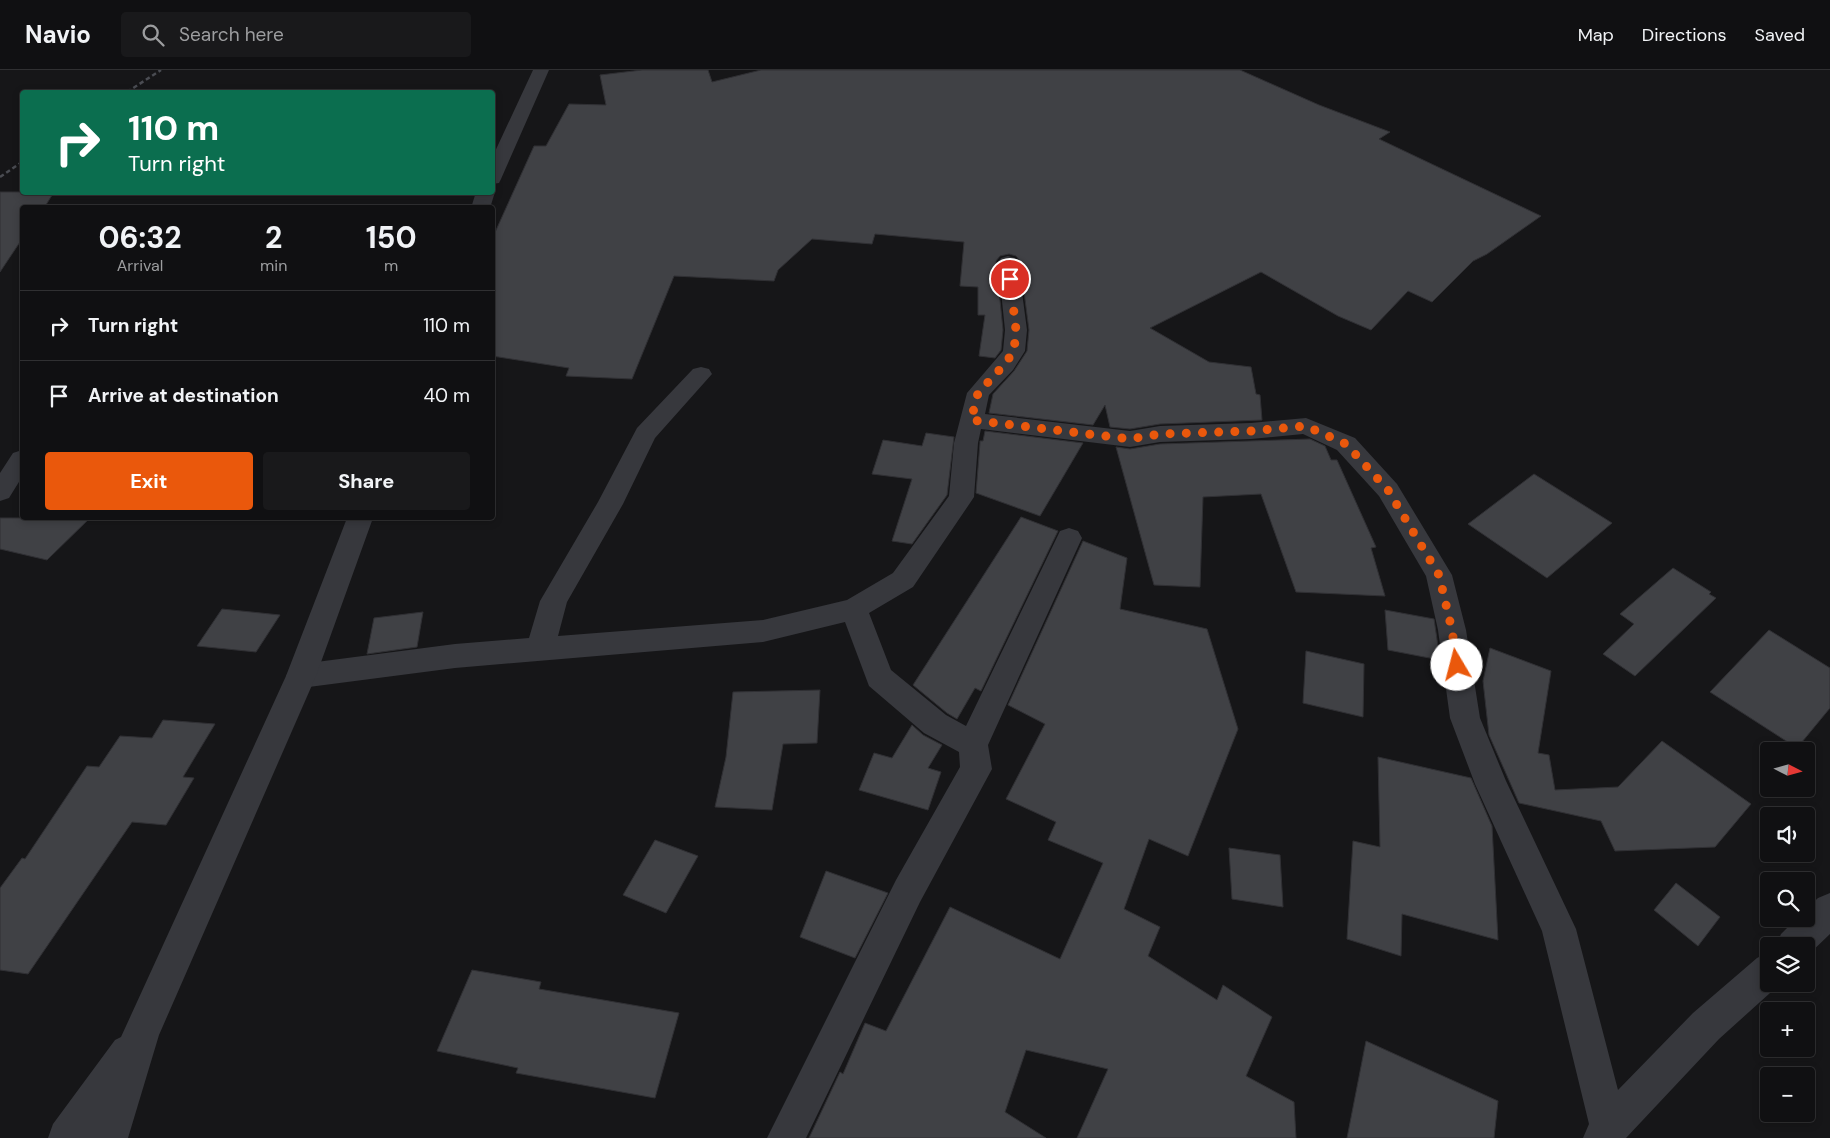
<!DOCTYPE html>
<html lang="en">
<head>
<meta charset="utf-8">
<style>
  :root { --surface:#101012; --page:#19191b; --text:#f1f3f6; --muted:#9c9d9f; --line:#303032; --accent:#ea580c }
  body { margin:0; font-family:"DM Sans",sans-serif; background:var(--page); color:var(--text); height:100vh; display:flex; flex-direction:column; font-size:19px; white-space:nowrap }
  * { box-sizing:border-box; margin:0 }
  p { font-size:16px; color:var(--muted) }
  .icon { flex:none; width:28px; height:28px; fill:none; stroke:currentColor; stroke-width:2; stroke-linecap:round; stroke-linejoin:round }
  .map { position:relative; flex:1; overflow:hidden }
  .panel { position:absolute; left:20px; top:135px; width:475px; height:315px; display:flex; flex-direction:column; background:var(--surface); border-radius:5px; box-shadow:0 2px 8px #0003,0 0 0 1px var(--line) }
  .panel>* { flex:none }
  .guide { position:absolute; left:20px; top:20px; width:475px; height:105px; border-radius:5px; box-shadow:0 2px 8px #0003,0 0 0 1px var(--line); background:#0b6e4f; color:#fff; overflow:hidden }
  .needle { width:32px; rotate:96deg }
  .fabs { position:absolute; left:1760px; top:672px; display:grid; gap:10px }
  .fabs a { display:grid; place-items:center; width:55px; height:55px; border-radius:5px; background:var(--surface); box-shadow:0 2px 8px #0003,0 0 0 1px var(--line); font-size:25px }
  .pin { position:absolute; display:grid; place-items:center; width:42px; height:42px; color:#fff; margin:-21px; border:2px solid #fff; border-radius:50%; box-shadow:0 1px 5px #0007 }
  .me { position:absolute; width:55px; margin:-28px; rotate:352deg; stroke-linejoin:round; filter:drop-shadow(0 0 4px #0008) }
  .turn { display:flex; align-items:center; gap:18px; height:105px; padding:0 25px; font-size:22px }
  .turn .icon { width:65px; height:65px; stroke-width:2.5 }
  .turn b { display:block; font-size:35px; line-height:42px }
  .eta { display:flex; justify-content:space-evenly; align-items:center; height:85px; text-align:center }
  .eta b { font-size:30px; font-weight:700; line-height:35px }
  .cta { display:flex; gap:10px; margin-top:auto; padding:10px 25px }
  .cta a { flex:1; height:58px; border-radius:5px; background:var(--accent); color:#fff; font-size:20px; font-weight:700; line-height:58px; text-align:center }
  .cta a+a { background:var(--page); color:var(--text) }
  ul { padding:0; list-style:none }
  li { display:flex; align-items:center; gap:15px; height:70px; padding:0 25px; border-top:1px solid var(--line) }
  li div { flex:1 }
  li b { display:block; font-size:19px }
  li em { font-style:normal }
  header { display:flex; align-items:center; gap:30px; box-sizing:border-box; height:70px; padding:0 25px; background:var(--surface); border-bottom:1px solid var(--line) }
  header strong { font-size:24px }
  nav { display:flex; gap:28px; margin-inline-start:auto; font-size:18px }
  .search { width:350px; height:45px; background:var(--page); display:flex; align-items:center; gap:12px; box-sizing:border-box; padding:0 18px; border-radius:5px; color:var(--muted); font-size:19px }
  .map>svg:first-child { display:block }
  .building { fill:#404145; stroke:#303034 }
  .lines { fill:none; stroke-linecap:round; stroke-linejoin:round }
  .minor { fill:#37383d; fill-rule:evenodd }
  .tertiary { fill:#37383d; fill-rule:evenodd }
  .rail { stroke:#4a4c52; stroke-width:2.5; stroke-dasharray:4.5 3; stroke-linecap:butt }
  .route { stroke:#ea580c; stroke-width:9; stroke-dasharray:0 16.2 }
</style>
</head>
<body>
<header>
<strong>Navio</strong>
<div class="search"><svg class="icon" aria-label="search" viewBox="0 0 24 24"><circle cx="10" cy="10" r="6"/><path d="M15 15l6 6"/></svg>Search here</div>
<nav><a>Map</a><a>Directions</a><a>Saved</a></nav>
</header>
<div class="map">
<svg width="1830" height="1068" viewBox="0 0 1830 1068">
  <rect width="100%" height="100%" fill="#161618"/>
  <path class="building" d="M642,0H708L712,12L761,0H1240L1319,35L1390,62L1379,69L1541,146L1487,184L1473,191L1432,232L1408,221L1371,260L1338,246L1261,202L1150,258L1209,292L1251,297L1256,324L1260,325L1262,350L1160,354L1130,359L1110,357L1105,335L1093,355L989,343L993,324L1014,301L1027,281L1029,260L1020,191L1016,186L1009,184L1000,186L996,191L1003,260L1001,280L995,288L979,286L985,245H978V217L960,216L964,172L875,164L872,174L812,169L778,200L774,211L674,206L632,309L566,306L569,298L492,286V169L534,76H546L569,34L606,35L600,5Z
    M0,122H54L44,138H22V169L0,202Z
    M985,361L1083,373L1040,446L976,423L980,373V371H983Z
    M926,363L954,367L947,425L912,474L892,471L912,409L872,404L883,370L922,376Z
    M1310,369L1325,376L1331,390H1337L1376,477L1371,478L1385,526L1296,522L1261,424L1203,427L1200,517L1154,515L1116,377L1130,379L1160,374Z
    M1534,404L1612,453L1547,508L1468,454Z
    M1021,447L1058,461L981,621L975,618L957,649L947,643L913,615Z
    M0,448H90L47,490L0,479Z
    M1083,471L1127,488L1120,539L1207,559L1238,659L1188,786L1149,769L1124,839L1160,857L1148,886L1217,930L1223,915L1272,947L1246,1006L1294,1032L1296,1068H1077L1108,999L1026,980L1005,1042L1046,1068H809L840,1002L843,1004L865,953L886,961L950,837L1060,889L1103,793L1048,770L1056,752L1006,729L1045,654L1008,635Z
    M1673,498L1711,522L1709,524L1716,528L1635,606L1603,584L1634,554L1620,544Z
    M222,539L280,545L256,582L197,576Z
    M1385,540L1434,549L1440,590L1388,580Z
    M423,542L417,577L367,584L374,548Z
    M1769,560L1830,598V638L1797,678L1710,622Z
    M1490,578L1551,601L1538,683L1549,685L1555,720L1618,717L1662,671L1751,734L1715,777L1615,781L1601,751L1519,733L1489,665L1483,611Z
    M1306,581L1364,594L1363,647L1303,633Z
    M820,620L817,673L783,674L772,740L715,737L726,687L733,622Z
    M163,650L215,654L183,707L194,708L166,755L132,752L28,904L0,900V818L22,788L25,789L87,696L99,697L120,666L152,668Z
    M912,655L923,665L942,675L928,698L941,702L928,740L859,720L874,683L892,688Z
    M1378,687L1471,708L1492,756L1498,870L1402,844L1401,886L1347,869L1353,771L1380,777Z
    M655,770L698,786L666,843L623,825Z
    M1229,778L1280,785L1283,837L1232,829Z
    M826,801L888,823L855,888L800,867Z
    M1676,813L1720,847L1698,876L1654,840Z
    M472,900L541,912L539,919L679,943L655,1028L516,1003L518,998L437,981Z
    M1366,971L1498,1031L1494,1068H1347Z"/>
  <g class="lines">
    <path class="minor" d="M1008,186L1015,188L1018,192L1027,260L1025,281L1013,300L989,325L985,344L1130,361L1160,356L1251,353L1306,348L1355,368L1397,414L1452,505L1466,560L1480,648L1506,711L1576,859L1618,1020L1693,943L1757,888L1769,882V914H1780L1719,969L1626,1068H1583L1589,1054L1542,861L1475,714L1450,648L1438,560L1426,506L1379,426L1337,380L1303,364L1251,369L1160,372L1130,377L981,359L978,373L974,427L970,433L913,517L869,543L891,600L946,645L966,656L1060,461L1069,458L1078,461L1082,468L988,675L992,699L920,832L806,1068H767L896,810L960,697L959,682L924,663L869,616L845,552L763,572L455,598L301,618L291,615L286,606L291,597L301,594L455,574L529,568L540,531L598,432L637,358L693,299L701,297L709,299L712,304L655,368L623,434L567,532L558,566L763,550L847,530L893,503L949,426L954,373L967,323L1003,281L1005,260L998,192L1001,188Z
      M22,380V407L9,428L0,431V403L13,383Z
      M1830,823V864L1806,887V876H1776L1781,864L1796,849H1806V839L1818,828Z"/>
    <path class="tertiary" d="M533,0H549L501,109L499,113L492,114V88Z
      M493,118L495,122L490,138H471L476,122H492Z
      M347,448H373L316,606L159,965L128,1068H48L53,1054L115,970L121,967L286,606Z"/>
    <path class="rail" d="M127,22L161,0
      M0,107L22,92"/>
  </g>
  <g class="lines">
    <path class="route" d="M1010,209L1016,260L1014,281L1004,295L978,323L971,350L1130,369L1160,364L1251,361L1306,356L1346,374L1388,420L1439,505L1452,560L1457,595"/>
  </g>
</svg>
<div class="fabs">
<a><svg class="needle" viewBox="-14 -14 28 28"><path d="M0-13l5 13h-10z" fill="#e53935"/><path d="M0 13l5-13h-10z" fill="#9c9d9f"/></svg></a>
<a><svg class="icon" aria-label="sound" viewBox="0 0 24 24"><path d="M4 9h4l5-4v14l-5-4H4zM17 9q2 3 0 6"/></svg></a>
<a><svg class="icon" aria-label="search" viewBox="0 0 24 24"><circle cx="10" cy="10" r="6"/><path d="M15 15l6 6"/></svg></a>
<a><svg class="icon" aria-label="layers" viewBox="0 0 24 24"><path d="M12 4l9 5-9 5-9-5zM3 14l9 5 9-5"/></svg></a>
<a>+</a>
<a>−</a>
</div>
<div class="pin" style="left:1010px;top:209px;background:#d93025"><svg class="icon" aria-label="arrive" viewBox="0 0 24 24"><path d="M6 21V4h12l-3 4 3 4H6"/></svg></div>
<svg class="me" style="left:1457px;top:595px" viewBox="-20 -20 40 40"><circle r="19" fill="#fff"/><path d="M0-13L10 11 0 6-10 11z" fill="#ea580c"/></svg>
<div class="guide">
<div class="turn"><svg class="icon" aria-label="right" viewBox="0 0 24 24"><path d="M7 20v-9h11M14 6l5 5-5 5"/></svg><div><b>110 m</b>Turn right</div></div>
</div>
<section class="panel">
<div class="eta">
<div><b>06:32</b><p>Arrival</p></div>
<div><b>2</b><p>min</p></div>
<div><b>150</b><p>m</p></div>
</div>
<ul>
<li><svg class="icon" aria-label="right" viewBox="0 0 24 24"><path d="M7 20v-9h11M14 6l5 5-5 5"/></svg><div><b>Turn right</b></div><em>110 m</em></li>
<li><svg class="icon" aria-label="arrive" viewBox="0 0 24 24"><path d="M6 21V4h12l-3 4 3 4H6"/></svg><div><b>Arrive at destination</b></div><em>40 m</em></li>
</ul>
<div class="cta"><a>Exit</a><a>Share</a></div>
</section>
</div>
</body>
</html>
